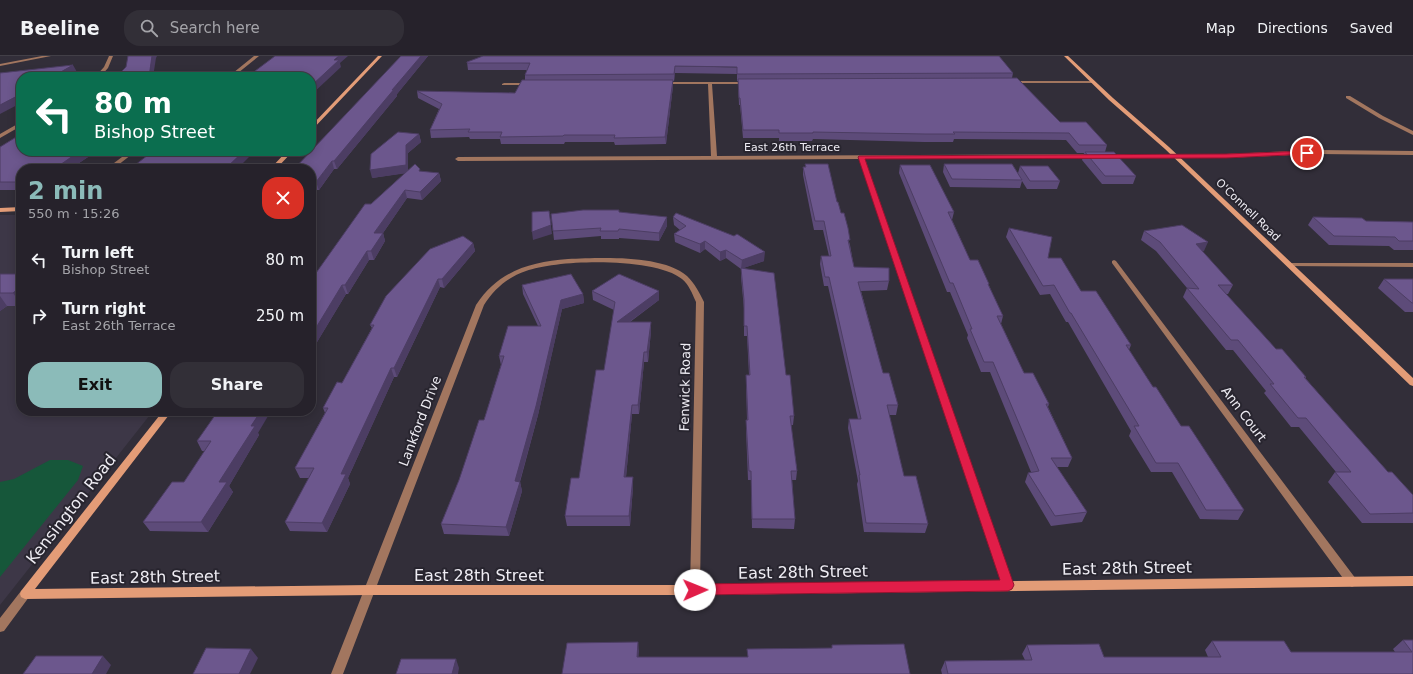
<!DOCTYPE html>
<html lang="en">
<head>
<meta charset="utf-8">
<style>
  :root { --surface:#26222b; --page:#322f37; --text:#f1f3f6; --muted:#a4a4a9; --line:#423f47; --accent:#8bbbb9 }
  body { margin:0; font-family:"DejaVu Sans",sans-serif; background:var(--page); color:var(--text); height:100vh; display:flex; flex-direction:column; font-size:15px; white-space:nowrap }
  * { box-sizing:border-box; margin:0 }
  p { font-size:13px; color:var(--muted) }
  .icon { flex:none; width:22px; height:22px; fill:none; stroke:currentColor; stroke-width:2; stroke-linecap:round; stroke-linejoin:round }
  .map { position:relative; flex:1; overflow:hidden }
  .panel { position:absolute; left:16px; top:108px; width:300px; height:252px; display:flex; flex-direction:column; background:var(--surface); border-radius:16px; box-shadow:0 2px 10px #0003,0 0 0 1px var(--line) }
  .panel>* { flex:none }
  .banner { position:absolute; left:16px; top:16px; width:300px; height:84px; border-radius:16px; box-shadow:0 2px 10px #0003,0 0 0 1px var(--line); background:#0b6e4f; color:#fff; overflow:hidden }
  .pin { position:absolute; display:grid; place-items:center; width:34px; height:34px; color:#fff; margin:-17px; border:2px solid #fff; border-radius:50%; box-shadow:0 1px 4px #0007 }
  .me { position:absolute; width:44px; margin:-22px; rotate:89deg; stroke-linejoin:round; filter:drop-shadow(0 0 3px #0008) }
  .turn { display:flex; align-items:center; gap:14px; height:84px; padding:0 12px; font-size:18px }
  .turn .icon { width:52px; height:52px; stroke-width:2.5 }
  .turn b { display:block; font-size:28px; line-height:34px }
  .round { display:grid; place-items:center; flex:none; width:42px; height:42px; border-radius:16px; background:var(--page) }
  .summary { display:flex; align-items:center; justify-content:space-between; height:68px; padding:0 12px }
  h1 { font-size:24px; font-weight:700; line-height:30px; color:var(--accent) }
  .action { display:flex; gap:8px; margin-top:auto; padding:8px 12px }
  .action a { flex:1; height:46px; border-radius:16px; background:var(--accent); color:#111; font-size:16px; font-weight:700; line-height:46px; text-align:center }
  .action a+a { background:var(--page); color:var(--text) }
  ul { padding:0; list-style:none }
  li { display:flex; align-items:center; gap:12px; height:56px; padding:0 12px }
  li div { flex:1 }
  li b { display:block; font-size:15px }
  li em { font-style:normal }
  header { display:flex; align-items:center; gap:24px; box-sizing:border-box; height:56px; padding:0 20px; background:var(--surface); border-bottom:1px solid var(--line) }
  header strong { font-size:19px }
  nav { display:flex; gap:22px; margin-inline-start:auto; font-size:14px }
  .search { width:280px; height:36px; background:var(--page); display:flex; align-items:center; gap:10px; box-sizing:border-box; padding:0 14px; border-radius:16px; color:var(--muted); font-size:15px }
  .map>svg:first-child { display:block }
  .built { fill:#3d3747 }
  .green { fill:#16573a }
  .lines { fill:none; stroke-linecap:round; stroke-linejoin:round }
  .street { fill:#a2765f; fill-rule:evenodd }
  .secondary { fill:#e39c77; fill-rule:evenodd }
  .wall { fill:#5d4b79 }
  .shaded-wall { fill:#4c3d63 }
  .building { fill:#6c578d; stroke:#4c3d63 }
  .route { fill:#e11d48; stroke:#92132f }
  .labels { text-anchor:middle; dominant-baseline:central; stroke-width:4; stroke-linejoin:round; paint-order:stroke }
  .far-street-label { font-size:11px; fill:#eeecf3; stroke:#28252f }
  .street-label { font-size:13px; fill:#eeecf3; stroke:#28252f }
  .near-street-label { font-size:16px; fill:#eeecf3; stroke:#28252f }
</style>
</head>
<body>
<header>
<strong>Beeline</strong>
<div class="search"><svg class="icon" aria-label="search" viewBox="0 0 24 24"><circle cx="10" cy="10" r="6"/><path d="M15 15l6 6"/></svg>Search here</div>
<nav><a>Map</a><a>Directions</a><a>Saved</a></nav>
</header>
<div class="map">
<svg width="1413" height="618" viewBox="0 0 1413 618">
  <rect width="100%" height="100%" fill="#322e39"/>
  <path class="built" d="M0,159H21V355H153L0,549Z"/>
  <path class="green" d="M50,404H68L83,410L78,424L0,521V426L14,423Z"/>
  <g class="lines">
    <path class="street" d="M42,0H51L0,10V8Z
      M109,0H113L108,12L100,21H95L104,11Z
      M254,0H259L233,21H228Z
      M1011,25H1093L1095,26L1093,27H1009V26Z
      M663,26H749V28H712L717,100L1094,98L1097,100L1094,102L864,103L1013,529L1012,532L1008,534L1004,532L1003,529L859,103L458,105L455,103L458,101L711,100L708,28H661V26Z
      M504,27H529L531,28L529,29H502V28Z
      M1346,40H1350L1383,60L1413,75V79L1379,62L1346,42Z
      M21,66V70L0,82V78Z
      M1318,94L1413,95V99L1318,98L1226,102H1107L1104,100L1107,98H1226Z
      M130,95H136L113,113H106Z
      M568,203C600,202 661,198 687,220C695,228 699,236 704,246L700,534L699,537L695,539L691,537L690,534L696,246C692,237 689,229 682,223C656,201 557,203 526,215C508,221 494,233 484,249L343,618H331L476,249C498,215 530,206 568,203Z
      M1114,204L1116,205L1356,523L1357,526L1356,529L1352,531L1348,529L1112,207V205Z
      M1289,207H1413V211L1287,210V208Z
      M25,533L29,535L30,538L29,541L4,575L0,576V562L21,535Z"/>
    <path class="secondary" d="M378,0H382L311,75V70Z
      M1064,0H1068L1113,42L1169,91L1413,322V330L1410,329L1165,93L1109,44Z
      M287,95H293L276,113H270Z
      M21,151V155L0,156V152Z
      M163,355H172L35,533L370,529H695L1413,520V530L695,539H370L25,543L21,541L20,538L21,535Z"/>
  </g>
  <path class="wall" d="M401,0H428L397,38V40L337,113H334L319,134H311V113Z
    M467,6L1013,17L1012,22L1060,66L1107,89L1105,96L1136,120L1133,128H1102L1082,104L1084,97H1077L1066,84L954,83L953,86H924L813,83L812,85H779V82H743L740,49H739L738,25H737V18L675,17L674,25H673V30L666,88L615,89L614,86H565L564,88H501L500,83H470L469,81L431,82L430,74L439,53L418,42L417,35L515,37L525,24V19L527,14H468Z
    M419,78L421,86L408,97V115L439,117L441,125L422,144L407,142L383,177L385,185L374,204H369L348,238H346L311,296V224L371,148L405,117L372,122Z
    M0,91L21,95H94L87,100L88,101L70,113H21V134H0Z
    M805,108L837,146L850,189L854,211L889,225L887,234L861,235L883,317L898,349L896,359H889L904,420L928,468L925,477L864,476L857,428L858,425L848,372L849,363H858L828,230H824L820,208L821,200H829L823,174H814L803,119V111H805Z
    M944,108L1018,117L1020,110L1060,125L1057,133H1027L1022,125L1020,132L950,131L943,116Z
    M900,109L954,156L952,164L970,204L989,228V230L1003,260L1001,268L1024,317L1049,348L1048,351L1072,402L1068,411H1057L1087,456L1082,466L1051,470L1025,426L1028,417L1031,416L990,316H981L967,282L968,279L950,236H947L899,117Z
    M620,156L667,170L659,185L619,182V183H601V180L554,184L553,175Z
    M673,161L764,205L743,212L786,319L794,360L793,369H791L797,415L796,424H792L795,463L794,473L752,472L751,424H748L746,374V364H747L746,328V319H749L747,280H744V253L741,221V213L726,202L720,205L705,193L700,197L675,186L674,178L680,174L674,169Z
    M1313,161L1366,165L1413,166V194H1394L1389,190L1329,189L1308,169Z
    M1009,172L1048,202L1081,235L1131,289L1129,294L1153,331L1181,370L1244,454L1238,464L1200,463L1172,416H1151L1129,380L1131,375L1068,266H1066L1050,238L1040,239L1006,181Z
    M1144,175L1204,195H1202L1233,229L1228,238H1226L1276,293L1306,321V323L1388,416L1413,439V467H1362L1328,426L1335,416H1336L1299,371H1291L1264,337L1266,335L1233,294H1226L1183,241L1187,232L1156,195L1141,184Z
    M473,187L475,195L444,232L440,231L397,321H394L348,422L350,428L327,476L290,475L285,466L309,422H300L295,412L325,357L323,352L342,327L372,272L370,269Z
    M0,218H21V250H7L0,255Z
    M1384,223H1413V256H1405L1378,232Z
    M522,229L583,238L584,247L562,253L538,359L520,426L522,435L509,480L444,478L441,468L484,364L501,309L499,300L538,270L523,238Z
    M592,235H659V244L630,266H651V275L648,306H644L639,358H632L626,421L633,431L630,470H567L565,460L579,422L604,314L614,254L593,244Z
    M258,377L259,379L229,430L233,436L208,476L150,475L143,466L184,426L205,395H202L197,385Z
    M1403,584H1413V618H942L941,614L945,605L1025,604L1022,598L1027,589L1104,601H1208L1205,594L1212,585L1291,596H1395L1393,593Z"/>
  <path class="shaded-wall" d="M152,0H157L156,2L153,21H149Z
    M339,0H348L340,7L341,11L311,39V30Z
    M421,0H428L397,38V40L337,113L334,105L392,34Z
    M73,9L77,16L68,21H52Z
    M675,10V17L674,25V18Z
    M673,24V30L666,88L665,81Z
    M21,38V47L0,58V49Z
    M419,78L421,86L408,97V117L372,122L370,114Z
    M80,95H94L87,100L88,101L70,113H58L57,111Z
    M244,95H255L237,113H225Z
    M332,105L334,113L319,134L316,126Z
    M439,117L441,125L422,144L420,136Z
    M405,134L407,142L383,177L385,185L374,204L371,195L374,177Z
    M549,155L552,178L533,184L532,176Z
    M667,161V170L659,185V177Z
    M705,185V193L700,197V188Z
    M1208,186L1204,195L1192,197L1196,188Z
    M473,187L475,195L444,232L442,223Z
    M726,194V202L720,205V196Z
    M367,195L369,204L348,238L345,229Z
    M765,196L764,205L741,213L742,204Z
    M438,223L440,231L397,321L394,312Z
    M342,229L346,238L311,296V280Z
    M21,230V248L13,237Z
    M659,235V244L617,275V266Z
    M583,238L584,247L562,253L538,359L519,428L520,426L522,435L509,480L506,471L515,425L561,244Z
    M0,240L7,250L0,255Z
    M651,266V275L648,306L647,296Z
    M644,296V306L639,358L638,349Z
    M391,312L394,321L348,422L350,428L327,476L322,467L341,418Z
    M632,349V358L625,431L624,421Z
    M261,355H271L258,377L259,379L229,430L233,436L208,476L201,466L219,426L251,370Z
    M633,421V431L630,470L629,460Z
    M638,586L639,595L638,611L637,601Z
    M251,593L258,602L250,618H239Z
    M103,600L111,609L106,618H92Z
    M456,603L459,612L458,618H452Z"/>
  <path class="building" d="M128,0H152L149,21H113L119,18L126,11Z
    M275,0H339L334,4H339L311,30V21H247Z
    M401,0H421L392,34L395,32L334,105H332L316,126H311V113H294Z
    M483,0H999L1013,17L737,18V11L675,10L674,18L525,19L530,7H467V6Z
    M73,9L52,21H21V38L0,49V17Z
    M1017,22L1060,66H1086L1107,89H1079L1069,77L953,76L955,78H925L813,76V77H779V74H743L740,42H739L738,23Z
    M522,24H673L665,81L614,82L615,79H564L563,80L500,81L502,76H468L470,73L430,74L442,48L417,35L515,37Z
    M398,76L419,78L406,89V109L370,114L371,98Z
    M21,78V95H80L57,111H64L61,113H21V126H0V91Z
    M153,95H244L225,113H130Z
    M1085,96H1114L1136,120H1105Z
    M415,108L420,113L419,115L439,117L420,136L405,134L374,177H383L371,195H367L345,229H342L311,280V224L365,148H371Z
    M805,108H828L837,146H838L841,157H844L848,172L850,184H848L854,211L889,212V225L858,226L883,317H889L898,349H887L904,420H916L928,468L866,467L859,419H860L849,363H861L829,221H825L821,200H831L824,165H815L803,111H806Z
    M944,108H1012L1022,124L952,123Z
    M900,109H930L954,156H948L970,204H978L989,228H988L1003,260H997L1024,317H1033L1049,348H1046L1072,402H1051L1087,456L1055,460L1028,417L1039,415L993,306H984L970,273H972L953,227H950Z
    M1020,110H1048L1060,125H1030Z
    M583,154H619V156L667,161L659,177L619,173L618,175H600L601,172L553,175L551,158Z
    M549,155L551,169L532,176V156Z
    M676,157L734,180L737,178L765,196L742,204L726,194L720,196L705,185L700,188L674,178L686,170L673,161Z
    M1313,161L1362,162L1366,165L1413,166V185H1399L1395,181L1334,180Z
    M1182,169L1208,186L1196,188L1233,229H1218L1276,293H1282L1306,321H1304L1388,416H1392L1413,439V457L1370,458L1335,416H1351L1306,362H1298L1270,328H1274L1238,284H1231L1187,232L1199,233L1160,186L1144,175Z
    M1009,172L1052,181L1048,202H1061L1081,235H1096L1131,289H1126L1153,331H1156L1181,370H1189L1244,454H1206L1178,407H1156L1134,370H1139L1071,257H1070L1054,229L1043,230Z
    M463,180L473,187L442,223H438L394,312H391L341,418H346L322,467L285,466L314,412H295L328,352H323L337,326L342,327L374,269H370L386,240L430,193Z
    M741,212L774,217L786,319H790L794,360H790L797,415H791L795,463H752L751,415H749L746,364H748L746,319H750L747,270H744V244Z
    M0,218H21V230L13,237H0Z
    M571,218L583,238L561,244L536,350L515,425L520,426L506,471L441,468L459,424L479,364H484L504,300H499L508,270H541L522,229Z
    M619,218L659,235L617,266H651L647,296H644L638,349H632L624,421H633L629,460H565L571,422H579L596,314H604L615,246L592,235Z
    M1384,223H1413V247H1412Z
    M218,355H261L251,370H255L219,426H227L201,466H143L172,426H184L211,385H197Z
    M1403,584H1413V618H948L945,605L1032,604L1027,589L1099,588L1104,601H1221L1212,585H1284L1291,596H1412Z
    M638,586L637,601H748L747,593L832,592V589L904,588L910,618H562L567,587Z
    M206,592L251,593L239,618H193Z
    M36,600H103L92,618H23Z
    M401,603H456L452,618H396Z"/>
  <path class="route" d="M1307,95H1309V98L1226,102L865,103L1014,529L1012,533L1008,535L695,539L691,537L689,534L691,530L695,528L1000,524L858,101L859,100L1226,98Z"/>
  <g class="labels">
    <g class="far-street-label">
      <text x="792" y="91">East 26th Terrace</text>
      <text transform="translate(1248 154) rotate(44)">O'Connell Road</text>
    </g>
    <g class="street-label">
      <text transform="translate(685 331) rotate(-89)">Fenwick Road</text>
      <text transform="translate(1244 358) rotate(53)">Ann Court</text>
      <text transform="translate(420 365) rotate(-69)">Lankford Drive</text>
    </g>
    <g class="near-street-label">
      <text transform="translate(71 453) rotate(-52)">Kensington Road</text>
      <text transform="translate(1127 512) rotate(-1)">East 28th Street</text>
      <text transform="translate(803 516) rotate(-1)">East 28th Street</text>
      <text x="479" y="519">East 28th Street</text>
      <text transform="translate(155 521) rotate(-1)">East 28th Street</text>
    </g>
  </g>
</svg>
<div class="pin" style="left:1307px;top:97px;background:#d93025"><svg class="icon" aria-label="arrive" viewBox="0 0 24 24"><path d="M6 21V4h12l-3 4 3 4H6"/></svg></div>
<svg class="me" style="left:695px;top:534px" viewBox="-20 -20 40 40"><circle r="19" fill="#fff"/><path d="M0-13L10 11 0 6-10 11z" fill="#e11d48"/></svg>
<div class="banner">
<div class="turn"><svg class="icon" aria-label="left" viewBox="0 0 24 24"><path d="M17 20v-9H6M10 6l-5 5 5 5"/></svg><div><b>80 m</b>Bishop Street</div></div>
</div>
<section class="panel">
<div class="summary"><div><h1>2 min</h1><p>550 m · 15:26</p></div><a class="round" style="background:#d93025;color:#fff"><svg class="icon" aria-label="close" viewBox="0 0 24 24"><path d="M6 6l12 12M18 6L6 18"/></svg></a></div>
<ul>
<li><svg class="icon" aria-label="left" viewBox="0 0 24 24"><path d="M17 20v-9H6M10 6l-5 5 5 5"/></svg><div><b>Turn left</b><p>Bishop Street</p></div><em>80 m</em></li>
<li><svg class="icon" aria-label="right" viewBox="0 0 24 24"><path d="M7 20v-9h11M14 6l5 5-5 5"/></svg><div><b>Turn right</b><p>East 26th Terrace</p></div><em>250 m</em></li>
</ul>
<div class="action"><a>Exit</a><a>Share</a></div>
</section>
</div>
</body>
</html>
